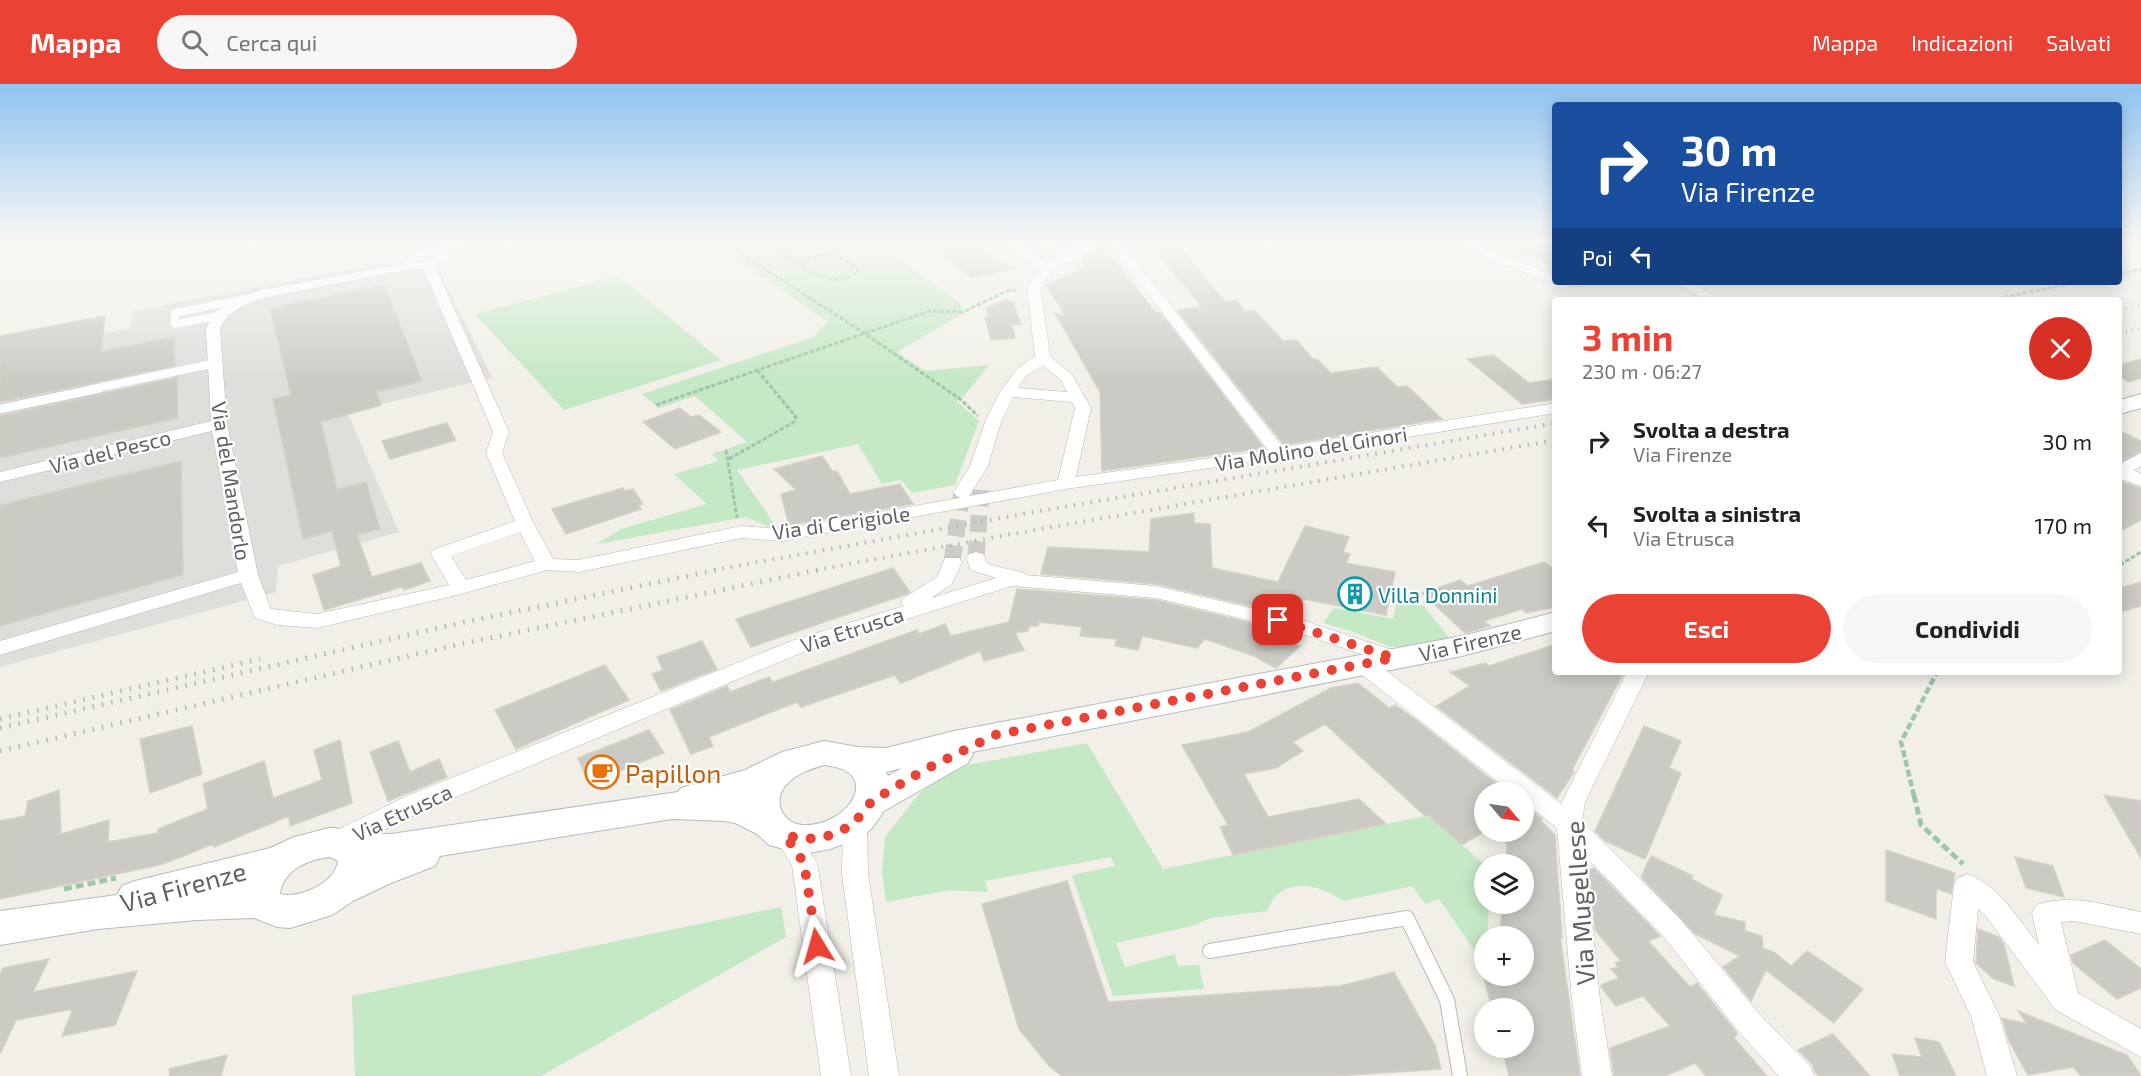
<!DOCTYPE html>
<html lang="it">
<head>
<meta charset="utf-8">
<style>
  :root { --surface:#fff; --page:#f6f6f6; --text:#202124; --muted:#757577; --accent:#ea4335 }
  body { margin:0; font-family:"Exo 2",sans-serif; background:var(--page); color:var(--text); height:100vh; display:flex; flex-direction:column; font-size:22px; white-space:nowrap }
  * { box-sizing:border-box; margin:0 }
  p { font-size:20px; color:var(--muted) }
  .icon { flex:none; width:33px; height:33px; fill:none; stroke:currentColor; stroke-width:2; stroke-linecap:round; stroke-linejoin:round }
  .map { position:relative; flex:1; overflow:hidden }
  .drawer { position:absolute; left:1552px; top:213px; width:570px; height:378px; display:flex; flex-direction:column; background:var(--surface); border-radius:6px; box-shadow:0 3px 15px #0003 }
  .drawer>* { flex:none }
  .guide { position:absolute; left:1552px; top:18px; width:570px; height:183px; border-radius:6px; box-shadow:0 3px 15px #0003; background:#1a4fa0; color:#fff; overflow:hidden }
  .needle { width:39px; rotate:119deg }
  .tools { position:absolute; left:1474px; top:698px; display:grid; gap:12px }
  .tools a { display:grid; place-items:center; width:60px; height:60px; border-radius:50%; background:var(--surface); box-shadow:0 3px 15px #0003; font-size:30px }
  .pin { position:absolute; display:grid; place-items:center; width:51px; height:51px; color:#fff; margin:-26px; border-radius:12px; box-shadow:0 3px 9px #0006 }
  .me { position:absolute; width:66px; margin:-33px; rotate:352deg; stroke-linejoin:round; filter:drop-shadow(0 0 4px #0008) }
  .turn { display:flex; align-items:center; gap:21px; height:126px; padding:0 30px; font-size:27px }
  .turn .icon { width:78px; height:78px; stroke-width:2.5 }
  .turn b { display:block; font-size:42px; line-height:51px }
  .then { display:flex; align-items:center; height:57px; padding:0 30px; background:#0003; gap:12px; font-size:22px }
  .round { display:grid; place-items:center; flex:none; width:63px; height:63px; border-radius:32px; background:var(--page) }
  .summary { display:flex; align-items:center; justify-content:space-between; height:102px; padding:0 30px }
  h1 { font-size:36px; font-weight:700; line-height:45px; color:var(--accent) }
  .action { display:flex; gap:12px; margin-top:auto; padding:12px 30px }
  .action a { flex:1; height:69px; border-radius:36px; background:var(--accent); color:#fff; font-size:24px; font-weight:700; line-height:69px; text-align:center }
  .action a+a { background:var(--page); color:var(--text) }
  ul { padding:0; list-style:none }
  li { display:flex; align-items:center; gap:18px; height:84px; padding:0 30px }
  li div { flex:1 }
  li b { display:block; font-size:22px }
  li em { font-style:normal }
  header { display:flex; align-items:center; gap:36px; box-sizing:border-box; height:84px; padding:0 30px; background:var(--accent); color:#fff }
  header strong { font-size:28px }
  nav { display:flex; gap:33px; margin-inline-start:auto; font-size:21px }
  .search { width:420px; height:54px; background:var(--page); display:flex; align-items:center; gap:15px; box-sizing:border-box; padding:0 21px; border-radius:33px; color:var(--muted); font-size:22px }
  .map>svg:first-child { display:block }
  .industrial { fill:#e0deda }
  .green { fill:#c5e8c5 }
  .building { fill:#cccac5; stroke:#d6d1c6; stroke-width:1.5 }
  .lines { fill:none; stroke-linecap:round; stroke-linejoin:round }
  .minor-tunnel { stroke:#ccccc8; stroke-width:17; stroke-dasharray:17 9; stroke-linecap:butt }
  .service-far2-casing { stroke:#b5b8bc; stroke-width:8 }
  .service-far1-casing { stroke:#b5b8bc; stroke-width:10 }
  .service-casing { stroke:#b5b8bc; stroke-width:16 }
  .minor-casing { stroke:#b5b8bc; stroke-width:1 }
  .secondary-casing { stroke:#b6babf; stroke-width:2 }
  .path-far2 { stroke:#9cc7a9; stroke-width:3; stroke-dasharray:4.5 2; stroke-linecap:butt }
  .path-far1 { stroke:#9cc7a9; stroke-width:4.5; stroke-dasharray:7 3; stroke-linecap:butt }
  .path { stroke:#9cc7a9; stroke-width:5; stroke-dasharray:8 4; stroke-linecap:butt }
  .service-far2 { stroke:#fff; stroke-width:8 }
  .service-far1 { stroke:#fff; stroke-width:9 }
  .service { stroke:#fff; stroke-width:14 }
  .minor { fill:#fff; fill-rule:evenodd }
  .secondary { fill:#fff; fill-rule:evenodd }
  .rail-far2 { stroke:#b6b7b8; stroke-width:3; stroke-dasharray:1 5; stroke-linecap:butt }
  .rail-far1 { stroke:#b6b7b8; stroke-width:4; stroke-dasharray:1.5 7; stroke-linecap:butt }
  .rail { stroke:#b6b7b8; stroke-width:5; stroke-dasharray:1.5 8; stroke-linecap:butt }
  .route { stroke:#ea4335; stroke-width:10; stroke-dasharray:0 18 }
  .labels { text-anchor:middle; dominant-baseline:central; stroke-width:4.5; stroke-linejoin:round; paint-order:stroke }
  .street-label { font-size:21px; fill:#5f6368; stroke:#fff }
  .culture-label { font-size:21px; fill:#0d838f; stroke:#fff; text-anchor:start }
  .near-food-label { font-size:26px; fill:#c56008; stroke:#fff; text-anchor:start }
  .near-street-label { font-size:26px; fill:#5f6368; stroke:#fff }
</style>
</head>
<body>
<header>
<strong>Mappa</strong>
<div class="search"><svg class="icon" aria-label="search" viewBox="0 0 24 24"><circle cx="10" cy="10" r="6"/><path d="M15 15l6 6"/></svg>Cerca qui</div>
<nav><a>Mappa</a><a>Indicazioni</a><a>Salvati</a></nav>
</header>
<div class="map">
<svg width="2141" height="992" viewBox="0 0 2141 992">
  <rect width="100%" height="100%" fill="#f1efe8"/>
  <path class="industrial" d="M393,177L439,185L492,294L347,328L399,448L278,482L276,508L0,583V272L130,244L134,227Z"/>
  <path class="green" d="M714,159H876L960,219L964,229L897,268L925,287L989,281L964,312L956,317L979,337L955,401L912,409L901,396L882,400L858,360L737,386L779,447L745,433L597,460L621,445L707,420L674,390L719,377L712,370L747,358L695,312L659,324L642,310L814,253L828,238Z
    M618,192L721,276L564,326L475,230Z
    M1397,516L1424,522L1450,555L1420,562L1390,563L1351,547L1323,539L1334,524L1393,535Z
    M1087,659L1163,785L1426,732L1430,733L1485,781V791L1481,793L1485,800V819H1489L1485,882L1439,815L1425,820L1412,802L1343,817C1318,799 1280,792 1267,827L1211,834L1192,842L1116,859L1125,883L1175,870L1178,882L1199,881L1204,905L1113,912L1072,791L1115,782L1111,773L985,797L988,808L949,806L886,818L882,788L885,753L919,710L943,691L967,681Z
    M781,823L786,853L541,992H355L352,912Z"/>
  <path class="building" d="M928,159H969L1011,185L972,194Z
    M1171,159H1176L1225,218L1236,216L1245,227L1254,226L1283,257L1296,256L1313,275H1317L1331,289L1377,283L1397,303L1407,302L1442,335L1284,361L1177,226L1202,223L1155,166Z
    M1496,159H1556V183L1496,160Z
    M1104,163L1156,229L1160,228L1264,364L1102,387L1100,308L1055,229L1066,232L1046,201L1085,184L1082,175Z
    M384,200L422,297L376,308L381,321L321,338L337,405L366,398L380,445L357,451L372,493L421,479L430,497L404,506L402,503L324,526L313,491L341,482L332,447L303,455L273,315L291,311L270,224Z
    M1006,216L1013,218L1021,240L1012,241L1015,254L991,256L985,233H989L986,224Z
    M105,232L101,268L174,253L175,282L0,318V252Z
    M1493,271L1529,299L1556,295V315L1522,320L1467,275Z
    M2141,275V294L2129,298L2120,293V281Z
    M175,294H177L178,334L0,374V332Z
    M680,324L691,333L699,331L721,348L675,365L643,338Z
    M447,339L456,356L390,375L382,357Z
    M2120,347L2141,357V367L2120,378Z
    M822,372L833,388L837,387L850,410L900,400L913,420L789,441L781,410L796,406L774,385Z
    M181,377L183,491L0,542V421Z
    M2120,397L2141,404V436L2120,447Z
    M623,404L625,407L633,405L643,420L638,421L641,425L566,450L552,425Z
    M1194,429V439L1210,440L1212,484L1278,498L1305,442L1349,453L1343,468L1350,470L1346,479L1395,488L1386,531L1304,515L1298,533L1156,500L1041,490L1048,463L1149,468L1151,435Z
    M1544,478L1556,487V523L1526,529L1522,525L1484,537L1490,542L1465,549L1422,509L1460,496L1468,502Z
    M893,484L910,508L907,510L751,563L736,535Z
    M2141,498V522L2120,528V504Z
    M1017,505L1156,516L1289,548L1292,549L1286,555L1300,562L1276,584L1254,572L1205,555L1197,564L1142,552L1138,566L1115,562L1117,555L1080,552L1082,543L1039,538L1038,542H1029L1028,547L1015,549L1024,566L984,577L980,567L901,599L895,591L801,623L797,618L709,653L713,662L691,670L670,626L727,602L730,608L769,593L773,598L917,546L919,550L945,540L951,552L1009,538Z
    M702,557L717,585L661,607L652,590L663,586L657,573Z
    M1556,560V588H1624L1572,686L1574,688L1557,714L1436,622L1470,602L1450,588L1486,579L1489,582Z
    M605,581L629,616L516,665L495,626Z
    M1358,599L1389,624L1395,621L1415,635L1507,708H1485V747L1462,761L1428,731L1425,732L1325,640L1293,658L1303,667L1276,684L1244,690L1268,733L1359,715L1386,740L1233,771L1220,743L1228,741L1182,661L1248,648L1331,604Z
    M192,642L202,690L150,709L140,655Z
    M1644,642L1681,657L1669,684L1681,689L1645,775L1605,757L1595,747Z
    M649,646L664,669L589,699L578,674Z
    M340,656L352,719L290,742L289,732L214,763L213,760L163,780L0,815V737L25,732L28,717L59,706L61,750L109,736L108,758L158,749V745L208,725L203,700L264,677L273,714L322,696L314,666Z
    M398,657L410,688L439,675L447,693L388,717L370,668Z
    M2104,711L2141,717V774Z
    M1524,722L1542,735L1541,737L1555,751L1562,854L1560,852L1580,992H1509L1502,963H1524V924H1492L1483,891H1524V852H1501L1500,849L1503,819H1524V780H1506L1507,760L1492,747H1524Z
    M1886,766L1955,789L1951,810L1936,804V835L1886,817Z
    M1651,772L1693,792L1691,795L1722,811L1714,831L1745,838V847L1762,852L1763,864L1775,869L1791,882L1807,867L1863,905L1834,939L1766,886L1751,917L1723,883L1740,872L1695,850L1641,793Z
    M2015,773L2053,782L2064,813L2026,804Z
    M1594,784L1660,852L1648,857L1690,903L1697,899L1737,949L1734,954L1767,992H1706L1695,979L1665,992H1614L1610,964L1670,942L1643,912L1616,922L1601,903V901L1619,894L1611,885L1618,883L1615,879L1621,877L1595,846L1589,786Z
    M1067,797L1108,918L1340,902L1394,888L1435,961L1441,985L1334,992H1062L1049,982L1019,945L982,820Z
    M1978,845L1999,853L2004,860L2014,902L1994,895L1976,879Z
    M2105,856L2141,885V904L2117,915L2073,879L2071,871Z
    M49,875L33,908L137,887L115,941L62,952L73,925L16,936L0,970V890L3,884Z
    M2018,927L2127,971L2141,992H2081L2073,983L2028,991L2009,957L2002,934L2027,940Z
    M1833,950L1870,992H1819L1815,988L1812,980L1798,966Z
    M1915,954L1939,958L1956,992H1900L1892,970L1922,973Z
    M227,971L221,992H170L169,985Z"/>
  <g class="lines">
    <path class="minor-tunnel" d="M976,474L981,406
      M952,478L962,409"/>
    <g class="service-far2-casing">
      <path id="service-far2" d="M218,232L175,240V229L245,215
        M93,305L216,279"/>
    </g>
    <g class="service-far1-casing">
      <path id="service-far1" d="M0,325L100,304"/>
    </g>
    <g class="service-casing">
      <path id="service" d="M1210,867L1407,834L1447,916L1460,992"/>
    </g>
    <g class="minor-casing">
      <path id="minor" d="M451,159H468L449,168L450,174L436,184L509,348L502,369L534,440L553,475L579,476L741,442L782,445L960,414L953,409L970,382L985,338L1000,308L1017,285L1035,272L1027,204L1039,186L1006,159H1020L1047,179L1061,171L1051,170L1041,159H1054L1058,163C1074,164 1087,158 1102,159C1084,178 1053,176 1041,204L1050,272L1072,291L1091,324L1076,393L1268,366L1109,159H1121L1283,363L1556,319V329L1279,374L1066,405L782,457L741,454L579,488L547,486L461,510L317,544L278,541L255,534L241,499L0,571V557L238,488L212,347L0,398V388L211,337L206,245L213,229L241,212L266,205L401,180C408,163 435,165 451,159ZM434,172L437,173L429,177L415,178L424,173ZM413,185L424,186L493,348L486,369L515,437L433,466L431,470L449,501L317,530L271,525L258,491L227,340L220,245C228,224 253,217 273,212ZM1042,281L1061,296L1067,308L1018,304L1027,291ZM1013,313L1072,318L1075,324L1058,396L969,412L988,382L1001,338ZM520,448L535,477L466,496L451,472Z
        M1451,159H1468L1556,191V198H1561L1551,199Z
        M1562,198H1595C1588,204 1569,204 1562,198Z
        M1675,198H1692L1721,216H1704Z
        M2141,369V382L2134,386L2141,390V402L2120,395V380Z
        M976,468L983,470L987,479L991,481L1024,489L1025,491L1156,502L1302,536L1401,569L1405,574L1401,579L1394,581L1290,546L1156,514L1012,502L808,566L427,725L345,765L336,768L327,765L324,758L327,751L409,711L794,556L904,522L901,518L904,514L937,493L945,474H959L962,478L952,500L931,514L996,494L971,486L966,474L969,470Z
        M1364,574L1372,576L1561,720L1627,588H1649L1585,718L1582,737L1682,837L1760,931L1810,982L1814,992H1779L1740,949L1664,853L1585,772L1600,916L1612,992H1582L1572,916L1557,744L1524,718V708H1511L1356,586L1353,581L1356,576Z
        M855,728L864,731L867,738L868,790L899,992H869L842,790L843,738L846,731Z
        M785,741L794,744L817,779L851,992H821L792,781L773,751L776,744Z
        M1967,790C1999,801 2019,836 2039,861L2032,829L2036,821C2070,809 2106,821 2141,828V850L2074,837L2061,838L2078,909L2141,945V973L2056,926L1985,831L1978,825L1973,878L1999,931L2017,992H1987L1971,932L1945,878L1954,801L1958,794Z"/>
    </g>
    <g class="secondary-casing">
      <path id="secondary" d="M2141,310V324L2120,330V316Z
        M1556,528V547L1462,572L972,668L973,670L968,679L884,727L873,743L862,753L830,765L803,770L769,761L757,750L735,739L724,737L672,735L440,772L435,782L391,799L353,817L332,831L290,844L277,843L254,834L197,836L98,845L0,861V827L117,811L122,802L135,797L270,764L294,753L329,744H336L352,749L391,750L678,708L681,704L745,686L782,668L824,657L858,663L886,664L954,647L1462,552ZM824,681C886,687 847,744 802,741C781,739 772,715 787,700C797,689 811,685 824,681ZM902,684L888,692L886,688ZM330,773L338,777C335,799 300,815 280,810C283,786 309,775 330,773Z"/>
    </g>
    <path class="path-far2" d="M725,159L864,249L960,315L978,332
      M774,159L776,164C801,181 828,208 858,188L857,184L816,159
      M803,181L811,173L833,171
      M2120,190L2141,185
      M1991,216L2079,198
      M656,321L930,227L963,228L1007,207L1016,206
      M726,366L737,434
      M729,375L794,338L796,333L757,286
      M2120,481L2141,468"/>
    <path class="path-far1" d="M1914,712L1901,658L1937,588"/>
    <path class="path" d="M1914,711L1921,741L1963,780
      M64,805L116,794"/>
    <use href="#service-far2" class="service-far2"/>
    <use href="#service-far1" class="service-far1"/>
    <use href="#service" class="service"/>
    <use href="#minor" class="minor"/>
    <use href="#secondary" class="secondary"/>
    <path class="rail-far2" d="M2120,226L2141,221
      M2120,249L2141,245"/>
    <path class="rail-far1" d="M714,486L1040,427L1556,339
      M816,486L1040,445L1556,356"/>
    <path class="rail" d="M0,635L260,575
      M0,644L456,540L721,485
      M0,667L456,561L823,485"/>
  </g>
  <linearGradient id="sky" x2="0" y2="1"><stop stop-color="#8fc3f1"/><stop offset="0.53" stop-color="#f9f8f5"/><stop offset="1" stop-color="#f9f8f5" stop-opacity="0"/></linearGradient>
  <rect width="2141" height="298" fill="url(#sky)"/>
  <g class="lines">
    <path class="route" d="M817,862L804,779L785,751L802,755L821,754L840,748L855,738L872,717L926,685L995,651L1394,574L1278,536"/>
  </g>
  <defs>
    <g id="building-ring" transform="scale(1.725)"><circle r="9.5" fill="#fff" stroke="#0f9aa8" stroke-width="1.5"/><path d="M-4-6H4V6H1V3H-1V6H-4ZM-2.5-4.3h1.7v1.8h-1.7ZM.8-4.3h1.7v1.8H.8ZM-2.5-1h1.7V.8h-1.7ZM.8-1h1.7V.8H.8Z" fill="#0f9aa8"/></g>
    <g id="cafe-ring" transform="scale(1.725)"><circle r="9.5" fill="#fff" stroke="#e8710a" stroke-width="1.5"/><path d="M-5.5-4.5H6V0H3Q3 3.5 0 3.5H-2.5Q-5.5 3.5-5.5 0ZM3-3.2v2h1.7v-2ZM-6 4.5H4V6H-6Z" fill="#e8710a"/></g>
  </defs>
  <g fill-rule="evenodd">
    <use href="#building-ring" x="1355" y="510"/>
    <use href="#cafe-ring" x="602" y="688"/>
  </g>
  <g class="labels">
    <g class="street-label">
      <text transform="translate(1311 364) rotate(-9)">Via Molino del Ginori</text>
      <text transform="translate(110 367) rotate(-14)">Via del Pesco</text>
      <text transform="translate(232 397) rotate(81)">Via del Mandorlo</text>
      <text transform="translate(841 438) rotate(-8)">Via di Cerigiole</text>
      <text transform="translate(852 545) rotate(-18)">Via Etrusca</text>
      <text transform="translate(1470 558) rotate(-13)">Via Firenze</text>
      <text transform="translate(402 728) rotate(-25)">Via Etrusca</text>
    </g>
    <g class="culture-label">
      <text x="1378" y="510">Villa Donnini</text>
    </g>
    <g class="near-food-label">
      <text x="625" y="688">Papillon</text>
    </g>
    <g class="near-street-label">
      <text transform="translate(183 802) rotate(-15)">Via Firenze</text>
      <text transform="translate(1579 819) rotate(-94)">Via Mugellese</text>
    </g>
  </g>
</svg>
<div class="tools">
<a><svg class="needle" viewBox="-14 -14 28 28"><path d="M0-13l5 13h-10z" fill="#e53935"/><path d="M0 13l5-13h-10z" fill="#757577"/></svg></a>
<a><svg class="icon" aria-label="layers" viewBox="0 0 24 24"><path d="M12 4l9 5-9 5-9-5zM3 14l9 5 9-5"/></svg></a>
<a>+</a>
<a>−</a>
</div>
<div class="pin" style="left:1278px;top:536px;background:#d93025"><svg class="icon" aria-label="arrive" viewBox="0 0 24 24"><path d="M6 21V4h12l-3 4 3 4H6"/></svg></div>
<svg class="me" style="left:817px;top:862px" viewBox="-20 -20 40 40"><path d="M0-17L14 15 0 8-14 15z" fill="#ea4335" stroke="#fff" stroke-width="4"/></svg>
<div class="guide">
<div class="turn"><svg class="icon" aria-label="right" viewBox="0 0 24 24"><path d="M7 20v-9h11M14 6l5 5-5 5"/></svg><div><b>30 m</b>Via Firenze</div></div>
<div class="then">Poi<svg class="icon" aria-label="left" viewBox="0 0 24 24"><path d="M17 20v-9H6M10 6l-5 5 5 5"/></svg></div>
</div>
<section class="drawer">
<div class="summary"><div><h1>3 min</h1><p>230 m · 06:27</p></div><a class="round" style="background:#d93025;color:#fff"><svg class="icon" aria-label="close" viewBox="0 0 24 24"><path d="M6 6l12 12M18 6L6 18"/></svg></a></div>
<ul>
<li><svg class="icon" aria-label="right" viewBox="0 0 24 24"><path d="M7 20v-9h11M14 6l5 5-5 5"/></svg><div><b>Svolta a destra</b><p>Via Firenze</p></div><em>30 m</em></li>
<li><svg class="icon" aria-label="left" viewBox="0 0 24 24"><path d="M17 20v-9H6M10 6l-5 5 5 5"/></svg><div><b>Svolta a sinistra</b><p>Via Etrusca</p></div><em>170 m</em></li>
</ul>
<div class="action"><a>Esci</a><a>Condividi</a></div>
</section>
</div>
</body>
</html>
